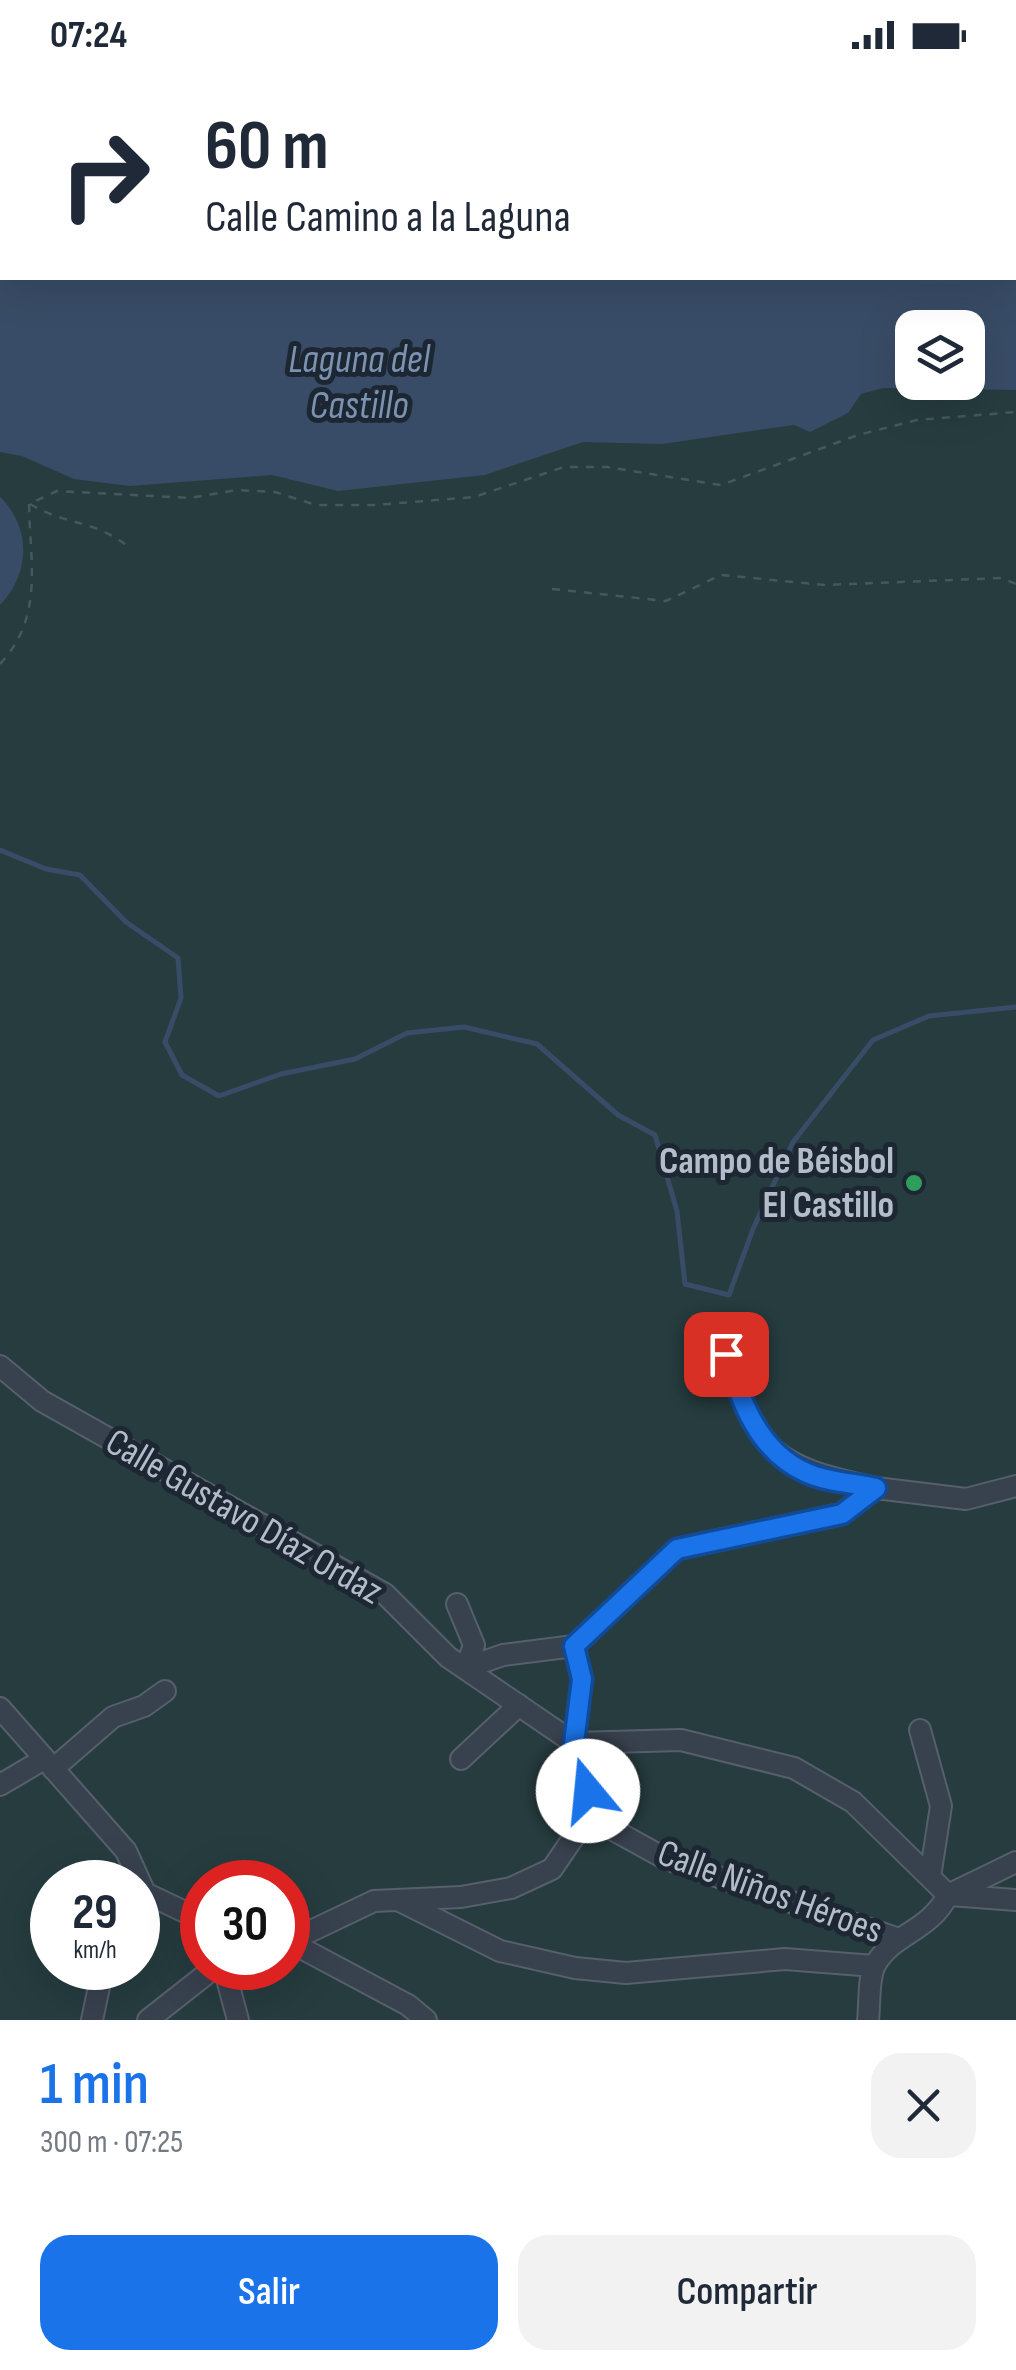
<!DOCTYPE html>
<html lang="es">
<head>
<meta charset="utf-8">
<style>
  :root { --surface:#fff; --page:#f2f2f3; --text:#1f2937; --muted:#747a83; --accent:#1a73e8 }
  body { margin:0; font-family:"Sofia Sans Condensed",sans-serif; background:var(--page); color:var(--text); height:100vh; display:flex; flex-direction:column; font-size:38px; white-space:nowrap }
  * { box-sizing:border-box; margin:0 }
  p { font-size:32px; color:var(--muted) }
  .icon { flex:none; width:55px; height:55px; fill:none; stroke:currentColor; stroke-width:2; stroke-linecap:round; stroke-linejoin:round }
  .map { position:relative; height:1950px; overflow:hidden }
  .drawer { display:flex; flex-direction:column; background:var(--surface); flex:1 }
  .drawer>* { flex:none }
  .hud { position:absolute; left:0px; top:0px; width:1018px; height:210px; box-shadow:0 10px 40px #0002; background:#fff; color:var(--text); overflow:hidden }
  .buttons { position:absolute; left:895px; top:240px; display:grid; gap:20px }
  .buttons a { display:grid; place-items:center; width:90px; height:90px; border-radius:20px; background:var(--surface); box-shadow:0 10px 40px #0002; font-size:50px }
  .speed { position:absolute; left:30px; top:1790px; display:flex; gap:20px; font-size:50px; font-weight:700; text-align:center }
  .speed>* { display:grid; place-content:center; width:130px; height:130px; border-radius:50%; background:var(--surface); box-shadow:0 10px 40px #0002; line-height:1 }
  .speed small { font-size:25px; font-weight:400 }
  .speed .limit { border:15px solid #d22; background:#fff; color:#111 }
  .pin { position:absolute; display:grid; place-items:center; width:85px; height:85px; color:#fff; margin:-42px; border-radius:20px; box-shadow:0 5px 15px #0006 }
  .me { position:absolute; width:110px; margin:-55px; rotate:343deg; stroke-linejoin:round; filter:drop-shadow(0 0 8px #0008) }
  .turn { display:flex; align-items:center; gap:35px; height:210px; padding:0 40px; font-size:45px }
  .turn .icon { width:130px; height:130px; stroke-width:2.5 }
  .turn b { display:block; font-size:70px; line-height:85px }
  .round { display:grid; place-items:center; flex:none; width:105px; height:105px; border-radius:30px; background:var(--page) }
  .overview { display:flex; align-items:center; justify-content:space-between; height:170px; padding:0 40px }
  h1 { font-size:60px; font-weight:600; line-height:75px; color:var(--accent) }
  .button { display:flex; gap:20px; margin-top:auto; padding:20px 40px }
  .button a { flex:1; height:115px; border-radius:30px; background:var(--accent); color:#fff; font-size:40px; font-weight:600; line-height:115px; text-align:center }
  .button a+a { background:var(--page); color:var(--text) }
  .status { display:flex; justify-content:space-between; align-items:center; height:70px; padding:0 50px; background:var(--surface); direction:ltr }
  .status svg { height:28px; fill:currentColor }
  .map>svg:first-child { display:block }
  .green { fill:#263c3f; fill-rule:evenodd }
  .water { fill:#394c67; fill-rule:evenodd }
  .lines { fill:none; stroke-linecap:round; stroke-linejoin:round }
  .stream { stroke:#394c67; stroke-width:5 }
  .minor-casing { stroke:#565f6c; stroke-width:24 }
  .path { stroke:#44595c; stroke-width:2.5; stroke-dasharray:8 8; stroke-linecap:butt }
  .minor { stroke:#38414e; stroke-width:20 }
  .route-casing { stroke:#114b97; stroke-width:25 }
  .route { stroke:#1a73e8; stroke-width:18 }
  .leisure-dot { fill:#2e9e5b; stroke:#1d2633; stroke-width:4 }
  .labels { text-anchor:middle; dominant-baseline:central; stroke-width:10; stroke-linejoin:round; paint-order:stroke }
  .poi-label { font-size:38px; font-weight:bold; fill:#b4bcc9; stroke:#1d2633; text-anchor:end }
  .street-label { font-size:38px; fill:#b4bcc9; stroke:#1d2633 }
  .water-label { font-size:40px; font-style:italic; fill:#7c92b1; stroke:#1d2633 }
</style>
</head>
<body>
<div class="status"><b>07:24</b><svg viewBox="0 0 49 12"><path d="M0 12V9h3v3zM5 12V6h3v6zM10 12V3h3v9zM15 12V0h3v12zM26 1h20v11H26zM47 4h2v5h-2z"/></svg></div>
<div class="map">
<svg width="1016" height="1950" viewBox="0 0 1016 1950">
  <rect width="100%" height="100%" fill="#242f3e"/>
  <path class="green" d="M0,0H1016V1950H0ZM2,2H1015V208H2ZM912,258H968V312H912ZM52,1812H138V1898H52ZM202,1812H288V1898H202Z"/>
  <path class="water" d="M1016,59V320L883,318L861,324L848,343L810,362L794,355L662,374L583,372L485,405L338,421L272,405L130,416L74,409L22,386L0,382V72L2,208H1015ZM912,258H968V312H912Z
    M0,427C31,457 31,503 0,535Z"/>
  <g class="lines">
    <path class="stream" d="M0,780L46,799L80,805L126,852L178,888L181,928L165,972L182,1005L219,1026L281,1004L355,989L407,963L464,957L537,974L618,1045L655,1065L677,1141L685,1214L729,1225L753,1159L793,1072L873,970L929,946L1016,937"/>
    <g class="minor-casing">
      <path id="minor" d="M726,1284C759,1385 774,1396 876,1418
        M0,1296L42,1331L385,1524L448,1587L574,1673L681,1670L794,1698L853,1732L948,1825
        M457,1534L474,1575L466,1598
        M574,1576L677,1479L841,1444L876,1418L966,1429L1016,1416
        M466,1598L503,1585L574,1576
        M0,1638L126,1781L145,1823L202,1850
        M920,1660L941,1736L930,1807
        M461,1689L519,1635
        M53,1699L113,1647L144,1636L165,1621
        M0,1715L44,1689
        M588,1746L666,1789L899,1869
        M948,1825L1016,1792
        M950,1825L1016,1830
        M402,1832L500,1881L575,1898L626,1903L785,1889L874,1896
        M288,1871L408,1935L426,1950
        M290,1871L374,1831L461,1827L511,1818L552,1799L588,1746V1721L574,1673L582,1609L574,1576
        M224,1898L238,1950
        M92,1950L103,1898
        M148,1950L214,1898
        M868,1950C870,1935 868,1908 875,1895C894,1862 928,1863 948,1825"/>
    </g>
    <path class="path" d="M1015,41L1016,40
      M0,47H2
      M30,434C67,456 94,449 130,478
      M552,519L666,531L721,505L825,515L1001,508L1016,514
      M0,594C44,547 30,493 29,434L57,421L190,428L237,420L275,422L316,435H376L474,427L564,397H607L721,415L858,365L917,350L1016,342"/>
    <use href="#minor" class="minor"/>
  </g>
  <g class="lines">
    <g class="route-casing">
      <path id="route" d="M588,1721L574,1673L582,1609L574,1576L677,1479L842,1444L876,1418C854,1413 827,1412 807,1403C758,1382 741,1331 726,1284"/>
    </g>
    <use href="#route" class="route"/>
  </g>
  <circle class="leisure-dot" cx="914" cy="1113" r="10"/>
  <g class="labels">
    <g class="poi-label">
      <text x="894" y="1091">Campo de Béisbol<tspan x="894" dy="44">El Castillo</tspan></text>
    </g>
    <g class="street-label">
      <text transform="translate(244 1447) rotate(30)">Calle Gustavo Díaz Ordaz</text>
      <text transform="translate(770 1822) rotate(20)">Calle Niños Héroes</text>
    </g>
    <g class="water-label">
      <text x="359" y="290">Laguna del<tspan x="359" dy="46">Castillo</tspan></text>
    </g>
  </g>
</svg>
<div class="buttons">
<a><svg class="icon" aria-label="layers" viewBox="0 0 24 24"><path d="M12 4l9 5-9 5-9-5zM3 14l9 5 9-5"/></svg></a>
</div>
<div class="speed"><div>29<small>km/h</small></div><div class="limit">30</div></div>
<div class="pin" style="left:726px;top:1284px;background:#d93025"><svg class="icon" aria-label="arrive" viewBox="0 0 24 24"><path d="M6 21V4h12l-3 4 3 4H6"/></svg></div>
<svg class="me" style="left:588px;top:1721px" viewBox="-20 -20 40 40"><circle r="19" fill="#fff"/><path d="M0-13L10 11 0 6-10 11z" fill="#1a73e8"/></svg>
<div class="hud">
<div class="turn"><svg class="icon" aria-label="right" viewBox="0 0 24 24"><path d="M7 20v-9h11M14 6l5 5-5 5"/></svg><div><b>60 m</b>Calle Camino a la Laguna</div></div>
</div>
</div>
<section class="drawer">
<div class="overview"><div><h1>1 min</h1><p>300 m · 07:25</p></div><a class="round"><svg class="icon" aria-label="close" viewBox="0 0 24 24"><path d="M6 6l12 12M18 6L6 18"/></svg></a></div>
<div class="button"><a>Salir</a><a>Compartir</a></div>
</section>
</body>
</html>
